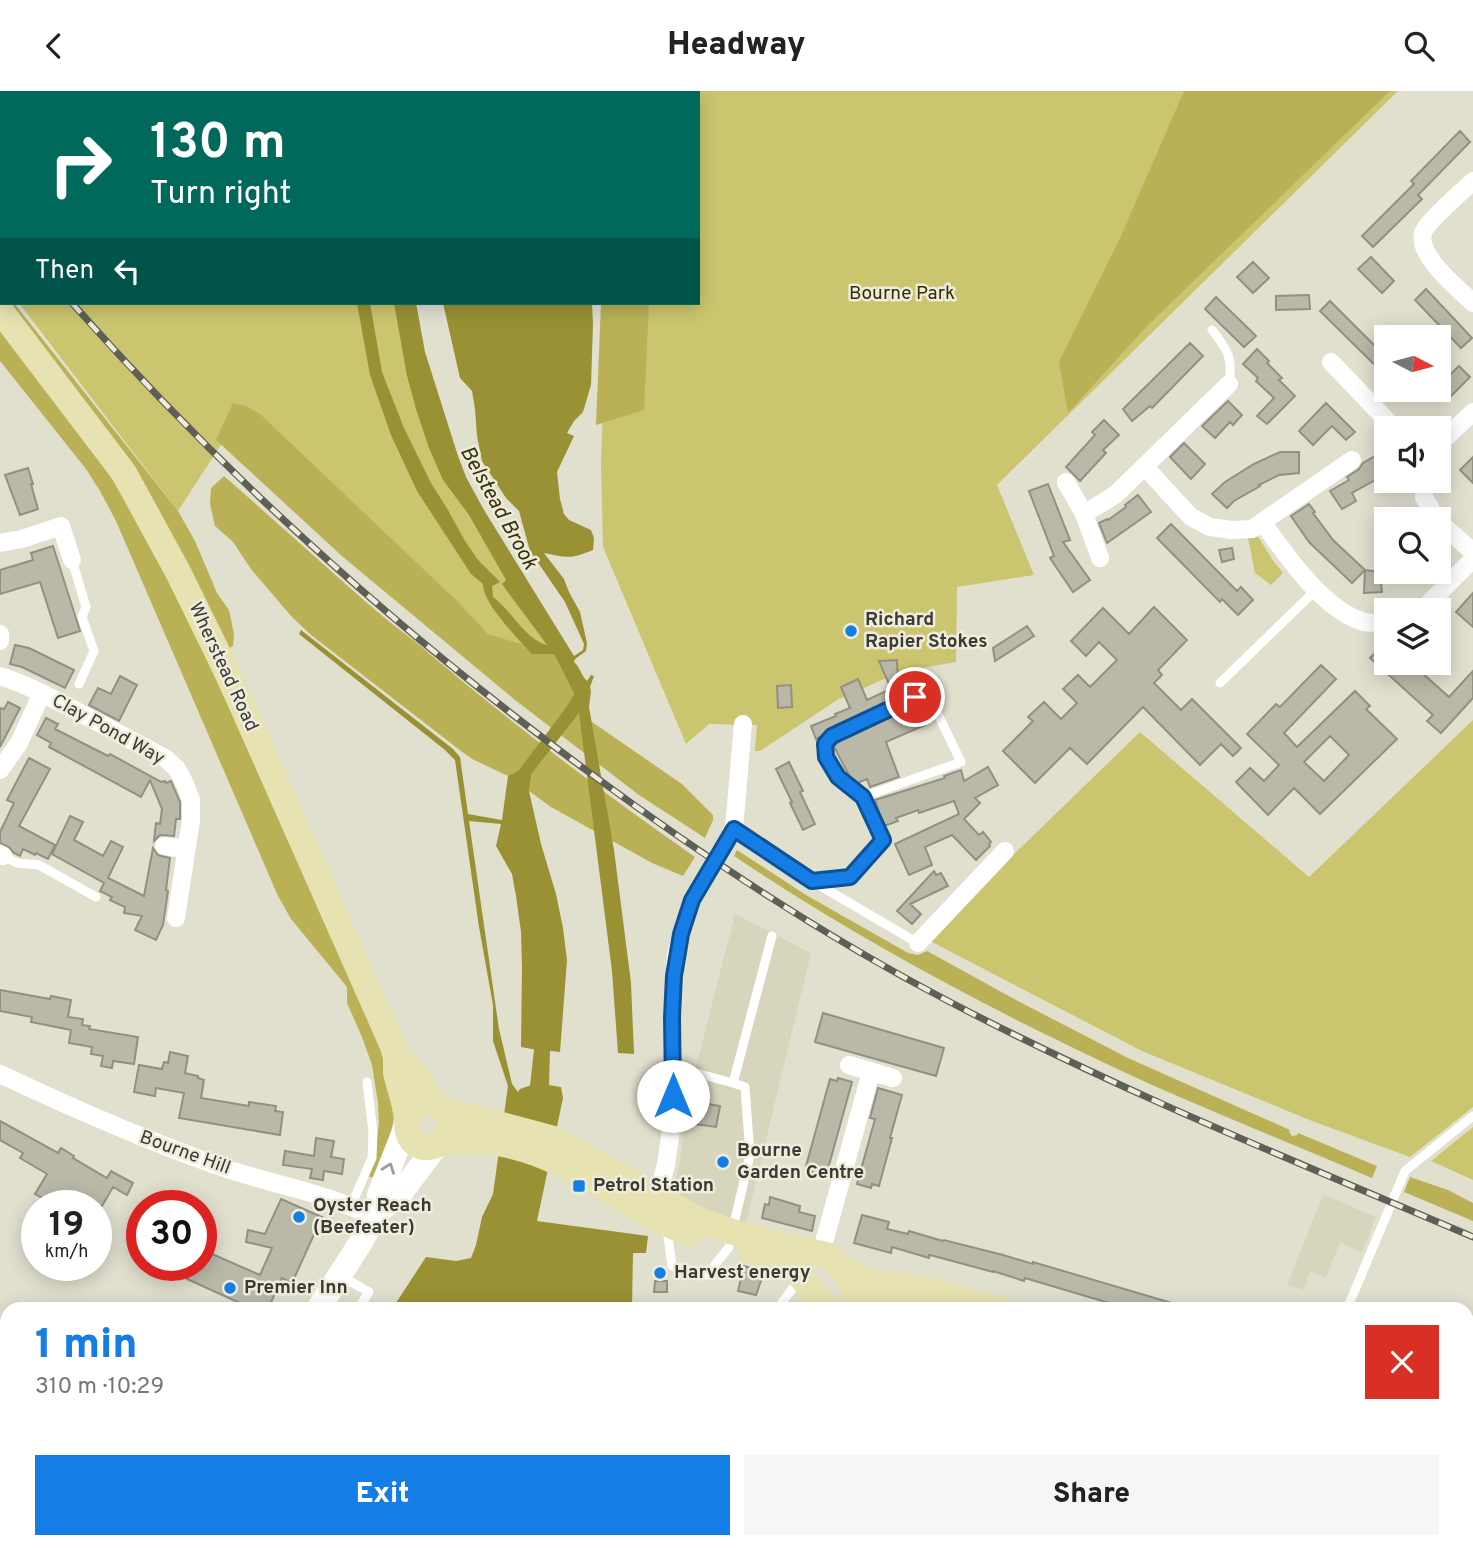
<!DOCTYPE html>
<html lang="en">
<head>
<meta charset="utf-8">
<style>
  :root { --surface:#fff; --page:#f6f6f6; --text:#222; --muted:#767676; --accent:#157ee6 }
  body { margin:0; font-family:Overpass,sans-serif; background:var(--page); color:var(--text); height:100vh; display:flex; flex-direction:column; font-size:26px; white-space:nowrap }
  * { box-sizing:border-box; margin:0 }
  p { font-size:23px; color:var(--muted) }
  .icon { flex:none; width:38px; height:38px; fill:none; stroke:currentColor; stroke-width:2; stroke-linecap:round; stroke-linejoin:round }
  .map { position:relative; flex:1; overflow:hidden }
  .details { position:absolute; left:0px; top:1211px; width:1474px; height:247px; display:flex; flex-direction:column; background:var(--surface); border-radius:21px 21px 0 0; box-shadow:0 4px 18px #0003 }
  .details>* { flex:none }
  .guide { position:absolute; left:0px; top:0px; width:700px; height:214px; box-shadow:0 4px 18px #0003; background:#00695c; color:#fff; overflow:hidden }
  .needle { width:46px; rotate:96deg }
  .buttons { position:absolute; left:1374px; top:234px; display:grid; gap:14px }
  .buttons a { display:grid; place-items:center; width:77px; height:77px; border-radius:0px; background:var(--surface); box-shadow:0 4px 18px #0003; font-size:35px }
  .speed { position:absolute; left:21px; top:1099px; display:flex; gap:14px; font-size:35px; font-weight:700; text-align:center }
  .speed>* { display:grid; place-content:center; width:91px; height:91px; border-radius:50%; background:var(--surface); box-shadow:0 4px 18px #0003; line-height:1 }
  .speed small { font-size:18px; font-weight:400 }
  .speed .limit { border:10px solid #d22; background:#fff; color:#111 }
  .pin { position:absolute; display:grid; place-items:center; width:60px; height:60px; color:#fff; margin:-30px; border:4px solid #fff; border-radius:50%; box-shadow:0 2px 7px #0007 }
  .me { position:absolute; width:77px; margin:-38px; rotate:0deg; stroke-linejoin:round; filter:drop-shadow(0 0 5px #0008) }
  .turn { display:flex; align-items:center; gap:24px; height:147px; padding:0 35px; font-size:32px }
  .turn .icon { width:91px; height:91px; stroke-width:2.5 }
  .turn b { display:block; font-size:49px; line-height:60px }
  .then { display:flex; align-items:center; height:66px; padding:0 35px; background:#0003; gap:14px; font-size:26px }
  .round { display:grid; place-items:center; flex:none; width:74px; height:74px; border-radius:0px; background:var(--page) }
  .overview { display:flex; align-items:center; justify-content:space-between; height:119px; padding:0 35px }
  h1 { font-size:42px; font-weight:800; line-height:52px; color:var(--accent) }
  .cta { display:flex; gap:14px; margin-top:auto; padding:14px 35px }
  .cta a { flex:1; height:80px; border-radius:0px; background:var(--accent); color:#fff; font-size:28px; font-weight:800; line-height:80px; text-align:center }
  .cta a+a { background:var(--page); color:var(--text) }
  header { display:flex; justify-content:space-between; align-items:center; height:91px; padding:0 35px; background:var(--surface); font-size:32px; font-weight:800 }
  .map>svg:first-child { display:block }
  .built { fill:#d7d6bd }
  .green { fill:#ccc56f }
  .forest { fill:#bab157 }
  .water { fill:#9a9134; fill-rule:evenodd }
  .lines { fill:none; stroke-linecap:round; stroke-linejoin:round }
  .stream { stroke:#9a9134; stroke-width:4.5 }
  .building { fill:#bab9a9; stroke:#929181; stroke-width:2; fill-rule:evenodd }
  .service { stroke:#fff; stroke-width:9 }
  .minor { stroke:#fff; stroke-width:18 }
  .secondary { stroke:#fff; stroke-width:24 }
  .primary { stroke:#e6e2b1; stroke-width:26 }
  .rail-casing { stroke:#605f57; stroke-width:7 }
  .rail { stroke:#eeeddc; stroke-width:4.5; stroke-dasharray:13; stroke-linecap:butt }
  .oneway { stroke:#9d9c9a }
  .route-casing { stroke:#0e5296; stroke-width:18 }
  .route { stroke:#157ee6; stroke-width:12 }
  .poi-dot { fill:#157ee6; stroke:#eeeddc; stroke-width:2.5 }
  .labels { text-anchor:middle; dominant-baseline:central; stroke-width:5; stroke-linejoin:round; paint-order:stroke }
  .park-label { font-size:19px; fill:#312d04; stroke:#eeeddc }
  .poi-label { font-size:19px; font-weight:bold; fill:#3b3a34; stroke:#eeeddc; text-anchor:start }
  .street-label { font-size:19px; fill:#3b3a34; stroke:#eeeddc }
  .water-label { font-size:21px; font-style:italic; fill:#343008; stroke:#eeeddc }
</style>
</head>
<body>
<header><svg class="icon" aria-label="back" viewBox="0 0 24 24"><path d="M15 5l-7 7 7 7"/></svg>Headway<svg class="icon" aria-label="search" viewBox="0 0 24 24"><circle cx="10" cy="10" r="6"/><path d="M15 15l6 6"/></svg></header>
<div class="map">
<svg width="1473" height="1457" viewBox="0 0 1473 1457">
  <rect width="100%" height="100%" fill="#e1e0cf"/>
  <path class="built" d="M735,823L811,862L746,1132L722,1125L673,1103L680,1069L689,1003Z
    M1323,1103L1376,1126L1362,1162L1340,1151L1326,1187L1310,1181L1303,1199L1287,1194Z
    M1467,1383L1473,1385V1457H1294L1295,1451H1466Z
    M795,1451H1207L1237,1457H793Z"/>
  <path class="green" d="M0,0H395V2H2V189L0,186Z
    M578,0H1398L997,394L1034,484L957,496L956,571L900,581L837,609L760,660H755L757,634L709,633L686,653L603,456L601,375L606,212H698V2H578Z
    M19,212H405L407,285L561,574L488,543L246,315L178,420Z
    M1247,442L1257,444L1274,471L1283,482L1271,494L1255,482Z
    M1473,629V1016L1410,1066L1312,1030L1142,960L928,849L978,798L1140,641L1309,786Z
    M1473,1036V1089L1431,1070Z"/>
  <path class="forest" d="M1184,0H1390L1146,236L1068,322L1059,271L1121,145Z
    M4,212H14L178,420L195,450L217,502L229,519L234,543L233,555L228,558Z
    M601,212H649L644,319L596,334Z
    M0,237L105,377L149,446L288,742L377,947L392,999L394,1026L391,1042L373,1086H367L374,1059L379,1033L378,1012L372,974L362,946L347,912V896L291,828L278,805L116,430L100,400L86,378L0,270Z
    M233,312L246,315L260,323L457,510L488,543L554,563L574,603L566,618L579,622L682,693L713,724V729L705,747L639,704L515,609L343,466L216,349Z
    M224,385C272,427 319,470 367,512C383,526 400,539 417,552C506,628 599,699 695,766L683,785L652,772L551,716L529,700L532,683L519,679L508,685L472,668L461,660L311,544L291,525L251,478L233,451L215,435L210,413L211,397Z
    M737,759L806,804L908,862L918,864L927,860L1016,909L1128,967L1290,1039L1289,1041L1292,1045L1297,1044L1298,1042L1377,1075L1372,1087C1299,1056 1225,1026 1152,994C1008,928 866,854 734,765Z
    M1410,1086L1448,1099L1473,1112V1130L1404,1101Z"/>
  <path class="water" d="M357,212H370L382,281L404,337L431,392L448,419L465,450L478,469L500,491L492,495L493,506C511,519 526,549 547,554L502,493L506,489L469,424L443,389L429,357L416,318L407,285L394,212H416L425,261L458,365L466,386L484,419L574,565L583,559L584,553L565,511L530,460L519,420L506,407L482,370L477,345L475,318L472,300L460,287L443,212H592L593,233L591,294L583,321L574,330L567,342L574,345L557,381L560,408L564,423L569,429L591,439L594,447L593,459C571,468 568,467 544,462L564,488L569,501L580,521L587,552L586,560L575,568L574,571C580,576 581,584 587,590L591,584L594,585L590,596L591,600L589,616L614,759L631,892L634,963L618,962L612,880L579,622L532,682L529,700L541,753L556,803L563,837L567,869L560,961L550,960L549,994L561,996L563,1007L537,1130L648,1145L646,1162H633L632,1218H392L426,1166L456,1170L471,1167L476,1154L482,1126L493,1103L508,995L493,950V914L479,836L455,669L445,659L299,543L301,539L453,658L460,666L468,723L502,729L508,685L519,679L565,618L574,603L554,563H532C519,549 482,511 483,493L471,483L417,400L391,344L370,284ZM469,730L501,733L496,755L512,783L516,805L521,841L522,877L521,956L537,959L534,993L520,998L518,1001L512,993L499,938Z
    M364,1451H706L704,1457H367Z"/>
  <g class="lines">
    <path class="stream" d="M532,997L537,952"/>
  </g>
  <path class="building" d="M1460,40L1470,51L1418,104L1422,108L1373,156L1362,145L1414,93L1411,90Z
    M1371,166L1394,190L1382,202L1358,178Z
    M1253,171L1269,187L1253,202L1237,186Z
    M1426,198L1472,247L1461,257L1415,209Z
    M1309,204L1310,218L1276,219V205Z
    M1216,206L1256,245L1244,256L1205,218Z
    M1330,210L1386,266V285L1320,220Z
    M1190,252L1203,265L1152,317L1150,315L1132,330L1123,318Z
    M1257,258L1269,270L1267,272L1282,287L1279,289L1295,305L1267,333L1257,325L1274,307L1256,290L1258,287L1243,273Z
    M1459,275L1470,286L1448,308L1438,299V296Z
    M1228,310L1242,324L1233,334L1230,331L1215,347L1202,335Z
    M1326,312L1355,341L1346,349L1332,335L1313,354L1299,340Z
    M1104,329L1119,344L1103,359L1106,362L1080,390L1066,376L1095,344L1092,341Z
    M1184,352L1205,373L1191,388L1170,366Z
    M1280,361H1299V382L1279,384L1259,394L1260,395L1234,410L1227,417L1212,403L1225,391L1254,373Z
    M1380,362L1386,372V383L1352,402L1356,410L1342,418L1330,400L1349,389L1347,386L1359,378L1363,372Z
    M1473,366V392L1460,379Z
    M28,377L33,393H31L38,418L20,424L5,384Z
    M1048,393L1070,449L1063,451L1090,489L1073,501L1050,467L1054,465L1029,400Z
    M1138,404L1151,421L1107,452L1099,432L1107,428L1108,429L1126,416L1125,414Z
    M1309,413L1315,421L1313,422L1333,449L1365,479L1352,492L1309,451L1291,425Z
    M1171,433L1237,500L1241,496L1253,509L1238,524L1222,508L1220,511L1157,447Z
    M53,455L80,540L58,547L40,491L0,503V479L33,469L31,462Z
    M1232,457L1234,468L1222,471L1219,459Z
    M1365,479L1380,481L1382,501L1364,502Z
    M1473,502V536L1456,521Z
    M1154,516L1187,549L1158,579L1162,584L1154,592L1181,619L1192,608L1241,657L1233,665L1221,653L1200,674L1143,616L1087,673L1070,657L1035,692L1003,660L1033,630L1028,626L1044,611L1061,628L1077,612L1063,598L1078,584L1090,596L1117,569L1099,551L1086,565L1071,550L1103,517L1129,543Z
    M1027,535L1034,545L995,570L993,557Z
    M1386,550V572H1411L1449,606L1473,580V607L1441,642L1427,630L1433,624L1370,567Z
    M15,554L29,557L74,579L65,597L22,576L10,573Z
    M897,569L898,595L912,588L917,599L912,600L829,639L822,645L816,648L811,635L836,625L835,623L850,617L841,596L858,588L867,609L891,598L879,570Z
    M1321,574L1336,588L1284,642L1297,656L1355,600L1370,615L1366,618L1397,648L1320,723L1294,697L1268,724L1236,691L1250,677L1264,690L1279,674L1247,643L1276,613L1280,616ZM1330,645L1349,664L1324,690L1304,671Z
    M120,585L137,594L119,630L89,614L98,597L111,603Z
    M791,594L792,616L778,617L777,595Z
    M8,611L20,617L0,656V617L4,618Z
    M916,613L925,634L886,651L899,686L870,696L867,688L857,692L850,686L833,654L836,651Z
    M46,627L58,633L55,638L108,665L110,663L161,691L165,690L166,692L171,690L180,711V728H176L174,745L160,744L154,750L156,732L160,733L162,718L150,689L141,706L49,656L51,652L37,644Z
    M29,667L50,678L19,735L55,754L48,768L36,762L35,764L23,758L20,765L14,762L9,756L0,752V741L14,712L7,709Z
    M789,671L803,700L800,701L815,733L803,739L790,712L792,711L776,678Z
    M988,676L998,694L975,707L980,712L964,728L979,744L983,741L991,751L989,753L990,755L976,769L952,744L925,756L932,774L909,784L895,753L959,723L954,710L919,722L918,719L896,727L898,730L884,735L875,709L945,687L944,685L961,679L964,690Z
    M70,725L83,731L74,749L103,765L111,750L123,756L108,787L144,805L153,757L158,764L170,767L166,799L168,800L163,834L156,849L135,839L142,825L124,822L125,816L110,809L112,806L100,800L104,792L52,763Z
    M934,780L936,784L941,782L948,795L910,813L921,823L912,833L897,820Z
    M0,899L50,908L51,905L71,909L68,926L83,928L82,934L90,935L89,938L138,946L134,973L113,970L112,977L101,975L103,965L91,963L92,956L69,952L71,939L31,931L32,926L0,920Z
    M823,922L944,957L936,985L815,951Z
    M170,961L188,965L185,982L198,985V987L204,989L201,1007L249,1015V1011L276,1015L275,1020L283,1021L280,1044L179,1027L184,1002L156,997L155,1005L134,1001L139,974L162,978L164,971L168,972Z
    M838,987L852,991L826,1085L812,1081L813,1077L806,1075L830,988L837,990Z
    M878,997L902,1004L890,1047H892L879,1095L872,1093L871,1097L857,1093L875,1028L870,1027Z
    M698,1011L720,1015L716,1036L694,1033Z
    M0,1030L58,1062L61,1057L74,1065L73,1067L107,1087L111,1080L133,1092L127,1104L113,1096L102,1115H56L35,1103L47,1083L20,1067L23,1062L0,1049Z
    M316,1047L334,1050L331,1066L344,1068L342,1083L324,1080L323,1089L310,1087L312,1078L283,1074L285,1060L314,1065Z
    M770,1106L800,1115L799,1121L815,1125L812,1140L762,1127L765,1113L769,1114Z
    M281,1108L322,1126L292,1192L282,1187L268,1218H253L187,1188L194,1174H201V1158L260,1184L272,1157L246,1151L248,1139L265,1143Z
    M142,1112V1143L129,1136Z
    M862,1124L889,1131L887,1138L908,1143L909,1140L943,1150L944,1149L1003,1164L1033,1173V1171L1182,1215V1218H1129L1025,1187L1024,1190L993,1180V1181L934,1165L929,1164V1167L892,1156L891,1162L854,1152Z
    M744,1175L764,1181L756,1204L738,1200Z
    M655,1190H667V1201H654Z"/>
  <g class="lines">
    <path class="service" d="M1212,239C1228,259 1233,267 1229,293
      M72,469L86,516L82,526L94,560L79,593
      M1220,592L1317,498
      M734,738L812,790L918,852
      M3,765L17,772L39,774L96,806
      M812,790L850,786L883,749L863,706L961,671L930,607L915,606L832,645L825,653C827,680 843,690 863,706
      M674,984L689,980L733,992L772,845
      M351,1115L372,1067L373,1041L367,991
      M733,1137L750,1064L745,996L733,992
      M667,1138L672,1175L707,1184L729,1156
      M341,1185L369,1201L358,1218
      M779,1218L783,1210L800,1188
      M1347,1218L1405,1080L1473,1025
      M1466,1428L1473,1413
      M1013,1451L1024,1456
      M314,1457L317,1451
      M856,1457L857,1451
      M921,1457L924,1451
      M1454,1457L1457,1451"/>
    <path class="minor" d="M1473,90C1463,100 1426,131 1423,142C1417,165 1458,197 1473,212
      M1331,271L1395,338
      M1438,354L1473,321
      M1144,375L1191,426L1210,436L1231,439L1252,438L1352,369
      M1424,390V406L1437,429
      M1066,391L1084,423L1115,404L1229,293
      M1084,423L1100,467
      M1438,430L1473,461
      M1263,432C1287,465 1323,519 1364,531C1371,533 1379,531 1386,531
      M0,452L22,448L61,435L72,469
      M1421,520L1473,468
      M0,543V550
      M0,585L17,591L42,602L165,667L177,678L185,693L191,709V729L176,827
      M0,679L19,652L42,602
      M164,755L186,758
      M0,763L3,765
      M918,852L1005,760
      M849,974L893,987
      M0,983C74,1018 149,1051 227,1078C276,1094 329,1103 374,1126
      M657,1106L666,1074L673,1025L672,926L676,865L681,843L692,809L734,738L743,633
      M821,1162L871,981"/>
    <path class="secondary" d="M378,1120L397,1107L436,1055
      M318,1218L361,1151L378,1120L379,1104L406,1035
      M114,1457L133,1451"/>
    <path class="primary" d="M0,219L124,382L178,481L229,585L396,962L415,983L434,1012
      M396,962V982L405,1015L407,1028
      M445,1019C452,1031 450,1051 434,1055C394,1066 400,989 445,1019L554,1048L701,1130L745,1145L830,1165L843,1178L852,1194L855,1205L854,1218
      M443,1051C466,1051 490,1049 512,1055C560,1066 598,1095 641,1119C656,1128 673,1135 689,1143
      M752,1162C763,1165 776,1167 785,1172C804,1183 813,1206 830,1218
      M843,1178L868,1191L915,1196L999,1218
      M859,1218L877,1213L918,1207
      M1466,1366L1473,1368"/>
    <g class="rail-casing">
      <path id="rail" d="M0,126L2,128
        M72,212C227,387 402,544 590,682C705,767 824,845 950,911C1120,1000 1297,1071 1473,1146"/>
    </g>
    <use href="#rail" class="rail"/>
  </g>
  <defs><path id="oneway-chevron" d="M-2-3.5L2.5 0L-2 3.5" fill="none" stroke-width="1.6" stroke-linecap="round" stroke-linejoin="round" transform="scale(1.75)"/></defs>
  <use class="oneway" href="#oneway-chevron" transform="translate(389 1077) rotate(-70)"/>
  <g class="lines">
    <g class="route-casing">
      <path id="route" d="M673,1005L672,926L674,885L681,843L692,809L734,738L812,790L850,786L883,749L863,706L838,686L826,666L825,653L832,645L915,606"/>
    </g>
    <use href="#route" class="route"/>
  </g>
  <g class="poi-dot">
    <circle cx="851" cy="540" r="7"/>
    <circle cx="723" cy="1071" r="7"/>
    <rect x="572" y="1088" width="14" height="14" rx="3.5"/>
    <circle cx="299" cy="1126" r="7"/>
    <circle cx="660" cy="1182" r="7"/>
    <circle cx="230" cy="1197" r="7"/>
  </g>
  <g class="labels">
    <g class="park-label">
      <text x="902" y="203">Bourne Park</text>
    </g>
    <g class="poi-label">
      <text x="865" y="529">Richard<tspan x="865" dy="22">Rapier Stokes</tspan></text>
      <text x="737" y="1060">Bourne<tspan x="737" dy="22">Garden Centre</tspan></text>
      <text x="593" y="1095">Petrol Station</text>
      <text x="313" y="1115">Oyster Reach<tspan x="313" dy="22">(Beefeater)</tspan></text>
      <text x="674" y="1182">Harvest energy</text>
      <text x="244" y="1197">Premier Inn</text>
    </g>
    <g class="street-label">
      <text transform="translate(223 576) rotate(65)">Wherstead Road</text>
      <text transform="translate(108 639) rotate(29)">Clay Pond Way</text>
      <text transform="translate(185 1062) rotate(20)">Bourne Hill</text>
    </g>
    <g class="water-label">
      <text transform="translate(498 417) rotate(61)">Belstead Brook</text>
    </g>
  </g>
</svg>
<div class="buttons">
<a><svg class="needle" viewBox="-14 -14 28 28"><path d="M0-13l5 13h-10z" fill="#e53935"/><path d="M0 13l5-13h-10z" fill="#767676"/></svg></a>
<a><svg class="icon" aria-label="sound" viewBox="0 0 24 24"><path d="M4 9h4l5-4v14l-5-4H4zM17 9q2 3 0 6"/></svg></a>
<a><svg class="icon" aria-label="search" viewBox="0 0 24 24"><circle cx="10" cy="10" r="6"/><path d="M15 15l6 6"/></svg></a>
<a><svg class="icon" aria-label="layers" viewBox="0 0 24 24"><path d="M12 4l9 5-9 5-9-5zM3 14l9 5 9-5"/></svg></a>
</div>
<div class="speed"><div>19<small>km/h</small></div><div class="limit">30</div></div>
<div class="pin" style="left:915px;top:606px;background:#d93025"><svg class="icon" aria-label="arrive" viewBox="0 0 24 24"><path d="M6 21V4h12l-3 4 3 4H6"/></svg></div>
<svg class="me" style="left:673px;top:1005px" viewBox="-20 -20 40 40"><circle r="19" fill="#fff"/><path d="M0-13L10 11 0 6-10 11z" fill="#157ee6"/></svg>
<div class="guide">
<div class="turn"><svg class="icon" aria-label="right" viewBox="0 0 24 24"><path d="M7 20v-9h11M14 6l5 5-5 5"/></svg><div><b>130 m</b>Turn right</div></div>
<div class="then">Then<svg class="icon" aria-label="left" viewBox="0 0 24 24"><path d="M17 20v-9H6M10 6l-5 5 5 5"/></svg></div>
</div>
<section class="details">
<div class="overview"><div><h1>1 min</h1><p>310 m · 10:29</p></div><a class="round" style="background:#d93025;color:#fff"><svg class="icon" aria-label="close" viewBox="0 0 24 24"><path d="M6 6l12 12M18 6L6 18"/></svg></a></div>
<div class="cta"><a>Exit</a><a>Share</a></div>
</section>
</div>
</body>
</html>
